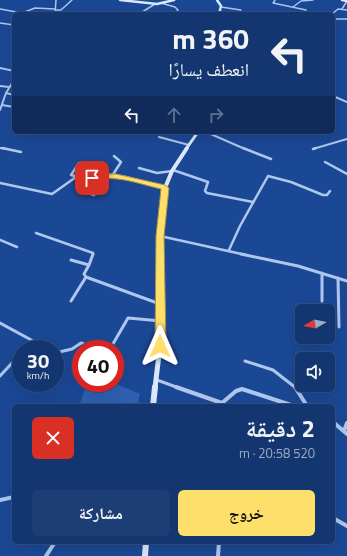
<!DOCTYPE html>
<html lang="ar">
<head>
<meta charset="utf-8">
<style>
  :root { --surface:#143670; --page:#1d3e75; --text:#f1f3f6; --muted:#9dabc3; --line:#335083; --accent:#ffdf6c }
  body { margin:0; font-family:"Titillium Web","Noto Naskh Arabic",sans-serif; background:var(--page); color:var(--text); direction:rtl; height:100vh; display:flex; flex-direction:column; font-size:15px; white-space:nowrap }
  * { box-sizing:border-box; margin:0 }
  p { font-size:13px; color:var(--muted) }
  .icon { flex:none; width:22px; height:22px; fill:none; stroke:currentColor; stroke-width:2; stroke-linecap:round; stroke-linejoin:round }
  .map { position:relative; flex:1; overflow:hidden; direction:ltr }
  .side { position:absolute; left:12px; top:404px; width:323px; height:140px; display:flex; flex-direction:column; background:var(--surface); border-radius:6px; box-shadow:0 4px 16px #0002,0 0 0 1px var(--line); direction:rtl }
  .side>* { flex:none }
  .guide { position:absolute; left:12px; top:12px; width:323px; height:122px; border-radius:6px; box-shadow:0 4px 16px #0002,0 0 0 1px var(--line); direction:rtl; background:#143670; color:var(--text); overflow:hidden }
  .needle { width:26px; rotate:260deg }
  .buttons { position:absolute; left:295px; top:304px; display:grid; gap:8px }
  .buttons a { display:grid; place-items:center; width:40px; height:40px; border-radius:6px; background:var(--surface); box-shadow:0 4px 16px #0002,0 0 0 1px var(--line); font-size:20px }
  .speed { position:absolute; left:12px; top:340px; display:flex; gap:8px; font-size:20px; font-weight:700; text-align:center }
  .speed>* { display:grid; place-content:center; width:52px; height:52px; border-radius:50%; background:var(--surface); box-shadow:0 4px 16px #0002,0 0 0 1px var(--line); line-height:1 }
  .speed small { font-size:10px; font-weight:400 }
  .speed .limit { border:6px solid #d22; background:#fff; color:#111 }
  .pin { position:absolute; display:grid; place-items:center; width:34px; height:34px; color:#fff; margin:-17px; border-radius:8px; box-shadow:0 2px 6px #0006 }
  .me { position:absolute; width:44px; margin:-22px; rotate:0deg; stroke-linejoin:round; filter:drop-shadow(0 0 3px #0008) }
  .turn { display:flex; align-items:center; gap:14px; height:84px; padding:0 20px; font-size:18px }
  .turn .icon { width:52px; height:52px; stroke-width:2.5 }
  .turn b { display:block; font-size:28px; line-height:34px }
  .lanes { display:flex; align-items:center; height:38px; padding:0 20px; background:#0003; justify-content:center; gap:20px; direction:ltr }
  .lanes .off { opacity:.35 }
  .round { display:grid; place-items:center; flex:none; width:42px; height:42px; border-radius:6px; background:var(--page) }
  .headline { display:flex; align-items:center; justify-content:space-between; height:68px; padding:0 20px }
  h1 { font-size:24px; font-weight:700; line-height:30px }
  .cta { display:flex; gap:8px; margin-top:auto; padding:8px 20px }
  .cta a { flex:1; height:46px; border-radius:6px; background:var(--accent); color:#111; font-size:16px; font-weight:700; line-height:46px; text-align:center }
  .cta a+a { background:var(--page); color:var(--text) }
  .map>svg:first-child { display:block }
  .green { fill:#2f60b3 }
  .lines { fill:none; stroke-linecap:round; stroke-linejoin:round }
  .street-far4 { stroke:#aec7ef; stroke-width:1.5 }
  .street-far3 { stroke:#aec7ef; stroke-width:2 }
  .street-far2 { stroke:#aec7ef; stroke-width:2.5 }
  .street-far1 { stroke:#aec7ef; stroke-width:3 }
  .street { stroke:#aec7ef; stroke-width:4 }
  .secondary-far4 { stroke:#dbe7fb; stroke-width:2.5 }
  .secondary-far3 { stroke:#dbe7fb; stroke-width:3 }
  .secondary-far2 { stroke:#dbe7fb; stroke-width:4 }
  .secondary-far1 { stroke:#dbe7fb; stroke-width:5 }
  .secondary { stroke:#dbe7fb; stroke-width:6 }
  .route { fill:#ffdf6c; stroke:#a69146 }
</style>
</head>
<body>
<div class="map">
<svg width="347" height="556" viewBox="0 0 347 556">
  <rect width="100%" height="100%" fill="#1b4895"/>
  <path class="green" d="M87,383H114L140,394L138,402L148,404V406H79Z"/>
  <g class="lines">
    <path class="street-far4" d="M275,0L273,3L306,10
      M161,3L175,7L178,10L174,14
      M221,7L241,10
      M293,7L301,1L313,0
      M0,9L22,13L35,8L55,9
      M342,9L347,1
      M55,10H61L72,0
      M55,14L56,0
      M139,14L155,4
      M332,14L338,9L347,10
      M333,21L335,19H347
      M0,23L14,25"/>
    <path class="street-far3" d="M0,68L14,71
      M0,86L9,87
      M6,93L14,95
      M333,96L347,102
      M2,105L14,107
      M0,110L6,93L14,80
      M206,132L245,149
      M159,137L189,145
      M0,148L7,149
      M313,149L347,139"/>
    <path class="street-far2" d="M2,148L21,152
      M243,148L271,159
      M313,149L316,148
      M325,162L347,174
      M79,163L71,175L90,180
      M139,168L157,173L172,171
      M173,170L208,182L205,191L207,193L253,202
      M112,176L121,162L114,156
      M0,183L52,194L76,177
      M94,195L85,192L83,189C86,185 89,180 94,177C110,169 148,183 165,188
      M36,233L93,253V255
      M160,236L246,255
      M0,240L17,247
      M229,250L240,226L268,176L291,182L323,195H327L330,191"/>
    <path class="street-far1" d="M241,254L298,266L347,281
      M71,260L89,265L84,274L86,277L160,304
      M89,265L93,254
      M322,273V301
      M338,278L339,327
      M71,301L86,277
      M0,323L48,349
      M110,349L128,318L161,321
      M55,353L72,349L81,343L101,349
      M245,361L273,370L296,388
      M0,376L12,363L21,360
      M157,380L179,388"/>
    <path class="street" d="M176,387L222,403L236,391L242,389L294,406
      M295,387L307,406
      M333,422L347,434
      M344,431L347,423
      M0,500L14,497
      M333,518L347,526
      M46,556L55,542
      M218,556L219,542"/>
    <path class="secondary-far4" d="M120,0L157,4L174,0
      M217,0L221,6L219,14
      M342,0L347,1"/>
    <path class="secondary-far3" d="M186,149L198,132"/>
    <path class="secondary-far2" d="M160,255V236L165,188L172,171L187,148"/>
    <path class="secondary-far1" d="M155,388L160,346V254"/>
    <path class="secondary" d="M153,406L155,387
      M145,556L146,542"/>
  </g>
  <path class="route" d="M97,174H116L165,185L169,188L164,236L166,346L164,349L160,351L157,349L155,346L156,236L161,189C139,184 115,174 92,181L88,178Z"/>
</svg>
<div class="buttons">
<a><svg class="needle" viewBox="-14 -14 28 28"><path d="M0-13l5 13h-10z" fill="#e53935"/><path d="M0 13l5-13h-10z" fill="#9dabc3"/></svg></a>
<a><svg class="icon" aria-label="sound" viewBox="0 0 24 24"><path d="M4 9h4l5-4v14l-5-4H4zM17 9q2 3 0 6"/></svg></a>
</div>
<div class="speed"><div>30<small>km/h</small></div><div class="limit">40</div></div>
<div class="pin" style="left:92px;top:178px;background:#d93025"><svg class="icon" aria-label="arrive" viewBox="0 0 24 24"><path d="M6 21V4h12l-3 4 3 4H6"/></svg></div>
<svg class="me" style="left:160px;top:346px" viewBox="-20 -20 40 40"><path d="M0-17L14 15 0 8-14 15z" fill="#ffdf6c" stroke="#fff" stroke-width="4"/></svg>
<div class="guide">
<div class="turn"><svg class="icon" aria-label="left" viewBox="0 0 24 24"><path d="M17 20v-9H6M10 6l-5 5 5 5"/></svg><div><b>360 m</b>انعطف يسارًا</div></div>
<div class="lanes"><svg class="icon" aria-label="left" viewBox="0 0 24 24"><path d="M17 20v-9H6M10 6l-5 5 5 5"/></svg><svg class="icon off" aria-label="ahead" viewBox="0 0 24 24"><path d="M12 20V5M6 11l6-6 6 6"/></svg><svg class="icon off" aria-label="right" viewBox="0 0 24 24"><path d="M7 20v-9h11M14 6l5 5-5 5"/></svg></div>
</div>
<section class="side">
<div class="headline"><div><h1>2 دقيقة</h1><p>520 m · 20:58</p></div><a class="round" style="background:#d93025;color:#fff"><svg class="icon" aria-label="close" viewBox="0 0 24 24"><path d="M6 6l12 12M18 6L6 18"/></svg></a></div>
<div class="cta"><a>خروج</a><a>مشاركة</a></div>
</section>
</div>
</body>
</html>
